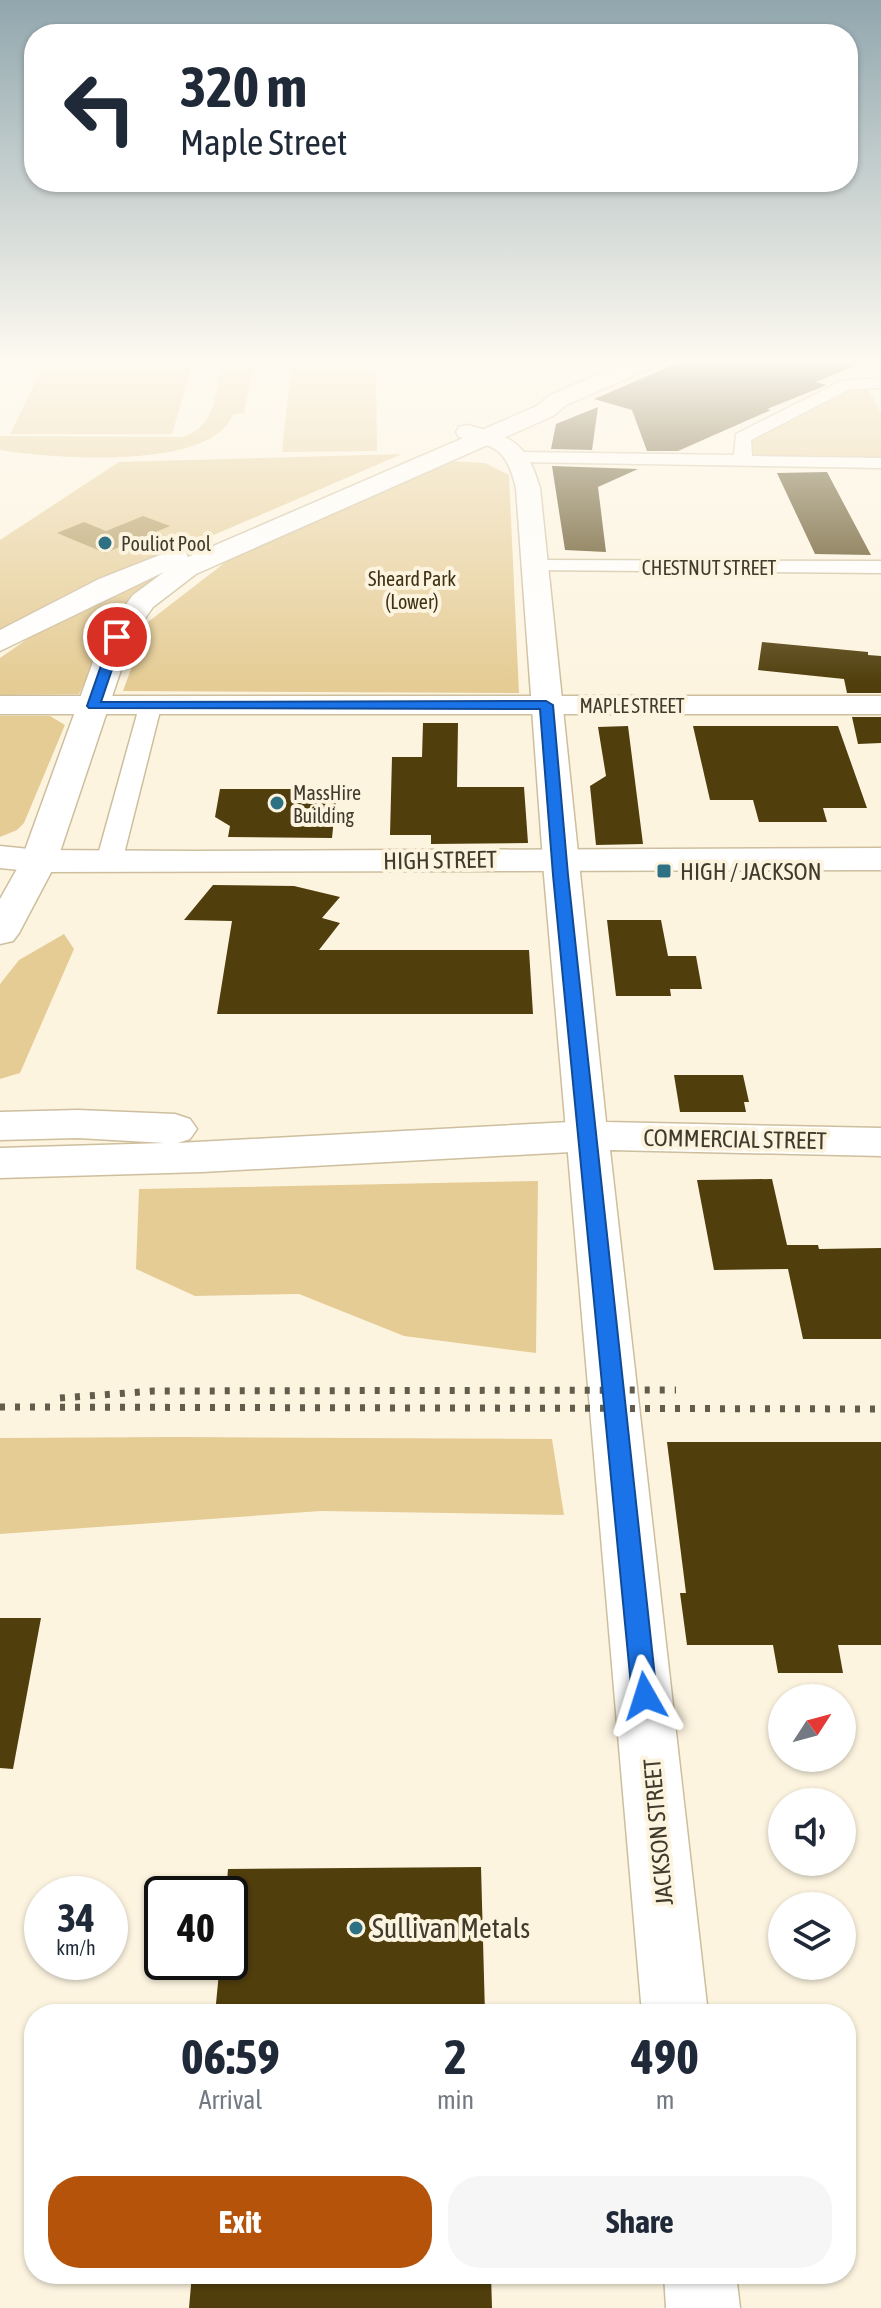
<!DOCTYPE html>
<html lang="en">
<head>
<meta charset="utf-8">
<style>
  :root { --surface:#fff; --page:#f6f6f7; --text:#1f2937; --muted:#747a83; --accent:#b45309 }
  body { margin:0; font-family:"Asap Condensed",sans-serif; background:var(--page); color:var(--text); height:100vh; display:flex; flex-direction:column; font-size:30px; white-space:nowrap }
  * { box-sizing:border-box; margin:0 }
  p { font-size:26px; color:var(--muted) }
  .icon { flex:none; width:44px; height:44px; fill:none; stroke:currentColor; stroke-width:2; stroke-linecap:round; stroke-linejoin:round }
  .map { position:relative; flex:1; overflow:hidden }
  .drawer { position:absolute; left:24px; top:2004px; width:832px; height:280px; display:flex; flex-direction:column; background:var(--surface); border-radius:32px; box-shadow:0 2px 6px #0004 }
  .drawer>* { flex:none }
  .top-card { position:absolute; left:24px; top:24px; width:834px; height:168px; border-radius:32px; box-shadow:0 2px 6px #0004; background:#fff; color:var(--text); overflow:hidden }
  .needle { width:52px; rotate:54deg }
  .buttons { position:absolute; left:768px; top:1684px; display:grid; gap:16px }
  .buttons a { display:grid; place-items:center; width:88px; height:88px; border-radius:50%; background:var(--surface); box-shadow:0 2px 6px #0004; font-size:40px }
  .speed { position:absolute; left:24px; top:1876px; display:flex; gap:16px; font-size:40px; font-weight:700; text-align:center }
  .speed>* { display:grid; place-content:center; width:104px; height:104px; border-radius:50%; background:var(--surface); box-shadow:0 2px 6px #0004; line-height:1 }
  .speed small { font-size:20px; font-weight:400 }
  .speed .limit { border:4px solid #111; border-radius:12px; background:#fff; color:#111 }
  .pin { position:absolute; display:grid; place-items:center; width:68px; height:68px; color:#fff; margin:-34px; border:4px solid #fff; border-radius:50%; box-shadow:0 2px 8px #0007 }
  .me { position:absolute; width:88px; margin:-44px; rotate:354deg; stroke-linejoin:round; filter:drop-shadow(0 0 6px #0008) }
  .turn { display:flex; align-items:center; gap:28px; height:168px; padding:0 24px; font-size:36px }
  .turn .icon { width:104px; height:104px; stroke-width:2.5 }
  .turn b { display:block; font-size:56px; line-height:68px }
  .eta { display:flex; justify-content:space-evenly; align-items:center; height:136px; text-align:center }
  .eta b { font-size:48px; font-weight:700; line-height:56px }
  .button { display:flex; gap:16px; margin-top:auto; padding:16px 24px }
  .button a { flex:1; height:92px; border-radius:32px; background:var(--accent); color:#fff; font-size:32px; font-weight:700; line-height:92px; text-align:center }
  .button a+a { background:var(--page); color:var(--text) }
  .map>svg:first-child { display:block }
  .green { fill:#e5cc95 }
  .water { fill:#ae9456 }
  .building { fill:#503e0c }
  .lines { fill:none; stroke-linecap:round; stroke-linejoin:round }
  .minor-casing { stroke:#cdbe9d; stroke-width:3 }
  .tertiary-casing { stroke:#cdbe9d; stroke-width:3 }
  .secondary-casing { stroke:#cdbe9d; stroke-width:3 }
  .primary-casing { stroke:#cdbe9d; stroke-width:3 }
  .motorway-casing { stroke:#cdbe9d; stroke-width:3 }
  .minor { fill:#fff; fill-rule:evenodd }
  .tertiary { fill:#fff; fill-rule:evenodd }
  .secondary { fill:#fff; fill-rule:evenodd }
  .primary { fill:#fff; fill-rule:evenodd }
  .motorway { fill:#fff; fill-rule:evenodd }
  .rail { stroke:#625c4d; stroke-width:7; stroke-dasharray:5 10; stroke-linecap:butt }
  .route { fill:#1a73e8; stroke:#114b97; stroke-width:2 }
  .poi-dot { fill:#2f7184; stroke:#fdf4e0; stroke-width:3 }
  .labels { text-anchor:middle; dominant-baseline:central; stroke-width:8; stroke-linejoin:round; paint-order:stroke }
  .far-poi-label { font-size:20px; fill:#413b2d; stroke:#fdf4e0; text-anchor:start }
  .far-street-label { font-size:20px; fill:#413b2d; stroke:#fdf4e0 }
  .far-park-label { font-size:20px; fill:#3e3215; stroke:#fdf4e0 }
  .street-label { font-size:24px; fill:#413b2d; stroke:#fdf4e0 }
  .poi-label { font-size:24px; fill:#413b2d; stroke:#fdf4e0; text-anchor:start }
  .near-poi-label { font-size:28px; fill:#413b2d; stroke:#fdf4e0; text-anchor:start }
</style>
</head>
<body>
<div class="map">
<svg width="881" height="2308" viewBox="0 0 881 2308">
  <rect width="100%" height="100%" fill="#fdf4e0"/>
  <path class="green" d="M46,360H194L172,434H10Z
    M223,360H255L244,413L233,414C212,472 49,458 0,450V436L182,437C217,426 215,393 223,360Z
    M291,367H376L377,451L282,452Z
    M867,387L881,413V459L752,458L749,441L756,435L851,388Z
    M402,454L28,615L0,632V540L119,462Z
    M447,461L485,463L509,475L519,693L123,691L148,622L227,561Z
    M159,576L102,646L79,694L0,695V658L42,629Z
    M0,716H50L65,725L24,823L17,830L0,837Z
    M64,934L74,949L20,1073L0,1079V984L19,960Z
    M538,1181L536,1353L404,1336L299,1294L195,1296L136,1269L139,1189Z
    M177,1437L552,1439L564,1515L321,1511L0,1534V1438Z"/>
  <path class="water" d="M143,516L170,526L105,553L57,533L84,522L106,531Z"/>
  <path class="building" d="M685,360H867V361L816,382L826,385L822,387L767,409L771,410L678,451H647L632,410L594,399Z
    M598,407L592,450L551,449L556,424Z
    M552,466L638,469L598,487L606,552L565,550Z
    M827,472L871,555L815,554L777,473Z
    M762,642L868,652V655L881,656V693H847L844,679L758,670Z
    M852,717H881V743L858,744Z
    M423,723H458L457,787H524L528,843L431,844V835H390L392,757H422Z
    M628,726L643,844L596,845L590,786L606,776L598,727Z
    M693,726H838L867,808H823L827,822H759L753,800H710Z
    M220,789H337L332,838L228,837L230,826L215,817Z
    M213,885L294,886L340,897L322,918L340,923L319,950H529L533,1014H217L232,921L184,920Z
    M607,920H661L668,956H696L702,989H670L671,996H616Z
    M674,1075H743L749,1102H744L746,1112H680Z
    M772,1179L787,1245H818L819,1249L881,1248V1339H803L788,1269L714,1270L697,1180Z
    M667,1442H881V1645H838L843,1673H778L773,1645H687L680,1593H686Z
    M0,1618H41L13,1769L0,1768Z
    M481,1867L485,2014H215L220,1962H230V1894H226L228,1869Z
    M192,2274H491L492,2308H189Z"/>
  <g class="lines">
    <g class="minor-casing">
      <path id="minor" d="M881,378V388L850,389L751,440L752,456L881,458V468L520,462L511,457L520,452L734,455L736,434L841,381Z
        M537,560L881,561V573L530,570L527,566L530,562Z
        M150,700L158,702L161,707L122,862L118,868H100L96,862L139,707L142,702Z"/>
    </g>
    <g class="tertiary-casing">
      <path id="tertiary" d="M467,425C512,437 526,441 540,488L606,1122L881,1128V1156L610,1150L708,2014H642L544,875L516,488C506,448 497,447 459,437L456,432L459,427Z
        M664,2274H736L740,2308H666Z"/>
    </g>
    <g class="secondary-casing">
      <path id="secondary" d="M0,696H881V714H0Z
        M0,846L39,850L194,851L881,848V870L39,872L0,868Z"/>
    </g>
    <g class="primary-casing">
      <path id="primary" d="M632,360H661L658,365L566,405L553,416L196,574L153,607L132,637L57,861L52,869L39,872L26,869L21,861L102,637L133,595L164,572L0,651V630L99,579L175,549L185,551L188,557L537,406L550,395Z"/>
    </g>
    <g class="motorway-casing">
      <path id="motorway" d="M39,850L52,853L57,861L19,933L13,941L0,944V899L26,853Z
        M78,1110L175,1114L190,1119L197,1129L190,1139L178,1143L589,1121L604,1126L611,1136L604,1146L589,1151L202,1172L0,1178V1148L165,1143L78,1138L0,1140V1112Z"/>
    </g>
    <use href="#minor" class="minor"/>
    <use href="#tertiary" class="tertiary"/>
    <use href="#secondary" class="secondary"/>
    <use href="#primary" class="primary"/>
    <use href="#motorway" class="motorway"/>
    <path class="rail" d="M60,1398L154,1391L676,1390
      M0,1407L881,1409"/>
  </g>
  <linearGradient id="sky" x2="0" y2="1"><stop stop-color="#91a7ae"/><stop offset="0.53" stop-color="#fefaf1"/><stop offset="1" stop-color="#fefaf1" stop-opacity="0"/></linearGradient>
  <rect width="881" height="683" fill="url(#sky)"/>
  <path class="route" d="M117,633L123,637L101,702L546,701L553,705L568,875L657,1696L653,1704L645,1707L636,1704L632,1696L553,875L540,709L89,708L87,706L111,637Z"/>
  <g class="poi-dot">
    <circle cx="105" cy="543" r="8"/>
    <circle cx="277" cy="803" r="8"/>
    <rect x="656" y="863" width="16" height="16" rx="4"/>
    <circle cx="356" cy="1928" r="8"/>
  </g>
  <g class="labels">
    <g class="far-poi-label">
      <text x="121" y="543">Pouliot Pool</text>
      <text x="293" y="792">MassHire<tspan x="293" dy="23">Building</tspan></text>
    </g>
    <g class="far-street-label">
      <text x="709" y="567">CHESTNUT STREET</text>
      <text x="632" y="705">MAPLE STREET</text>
    </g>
    <g class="far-park-label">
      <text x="412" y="578">Sheard Park<tspan x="412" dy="23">(Lower)</tspan></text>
    </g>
    <g class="street-label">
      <text transform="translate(440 860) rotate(-1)">HIGH STREET</text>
      <text transform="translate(735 1139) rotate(1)">COMMERCIAL STREET</text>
      <text transform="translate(658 1832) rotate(-95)">JACKSON STREET</text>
    </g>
    <g class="poi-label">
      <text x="680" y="871">HIGH / JACKSON</text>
    </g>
    <g class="near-poi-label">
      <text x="372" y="1928">Sullivan Metals</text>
    </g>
  </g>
</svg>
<div class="buttons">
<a><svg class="needle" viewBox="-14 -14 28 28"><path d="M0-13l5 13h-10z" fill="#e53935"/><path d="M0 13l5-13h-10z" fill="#747a83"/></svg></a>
<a><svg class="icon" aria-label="sound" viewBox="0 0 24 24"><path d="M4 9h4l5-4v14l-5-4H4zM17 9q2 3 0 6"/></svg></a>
<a><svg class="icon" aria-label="layers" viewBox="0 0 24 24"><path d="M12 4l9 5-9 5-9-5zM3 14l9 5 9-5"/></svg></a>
</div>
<div class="speed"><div>34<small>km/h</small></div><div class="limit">40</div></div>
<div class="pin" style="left:117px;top:637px;background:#d93025"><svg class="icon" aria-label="arrive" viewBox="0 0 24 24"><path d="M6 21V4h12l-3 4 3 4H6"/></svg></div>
<svg class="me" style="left:645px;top:1696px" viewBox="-20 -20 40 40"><path d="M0-17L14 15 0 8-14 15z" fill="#1a73e8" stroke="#fff" stroke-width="4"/></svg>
<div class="top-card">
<div class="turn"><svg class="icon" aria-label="left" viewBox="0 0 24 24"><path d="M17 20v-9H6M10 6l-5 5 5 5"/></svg><div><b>320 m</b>Maple Street</div></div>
</div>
<section class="drawer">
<div class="eta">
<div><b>06:59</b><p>Arrival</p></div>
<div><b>2</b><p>min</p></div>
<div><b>490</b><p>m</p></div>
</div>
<div class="button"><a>Exit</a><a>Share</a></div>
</section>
</div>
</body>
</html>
